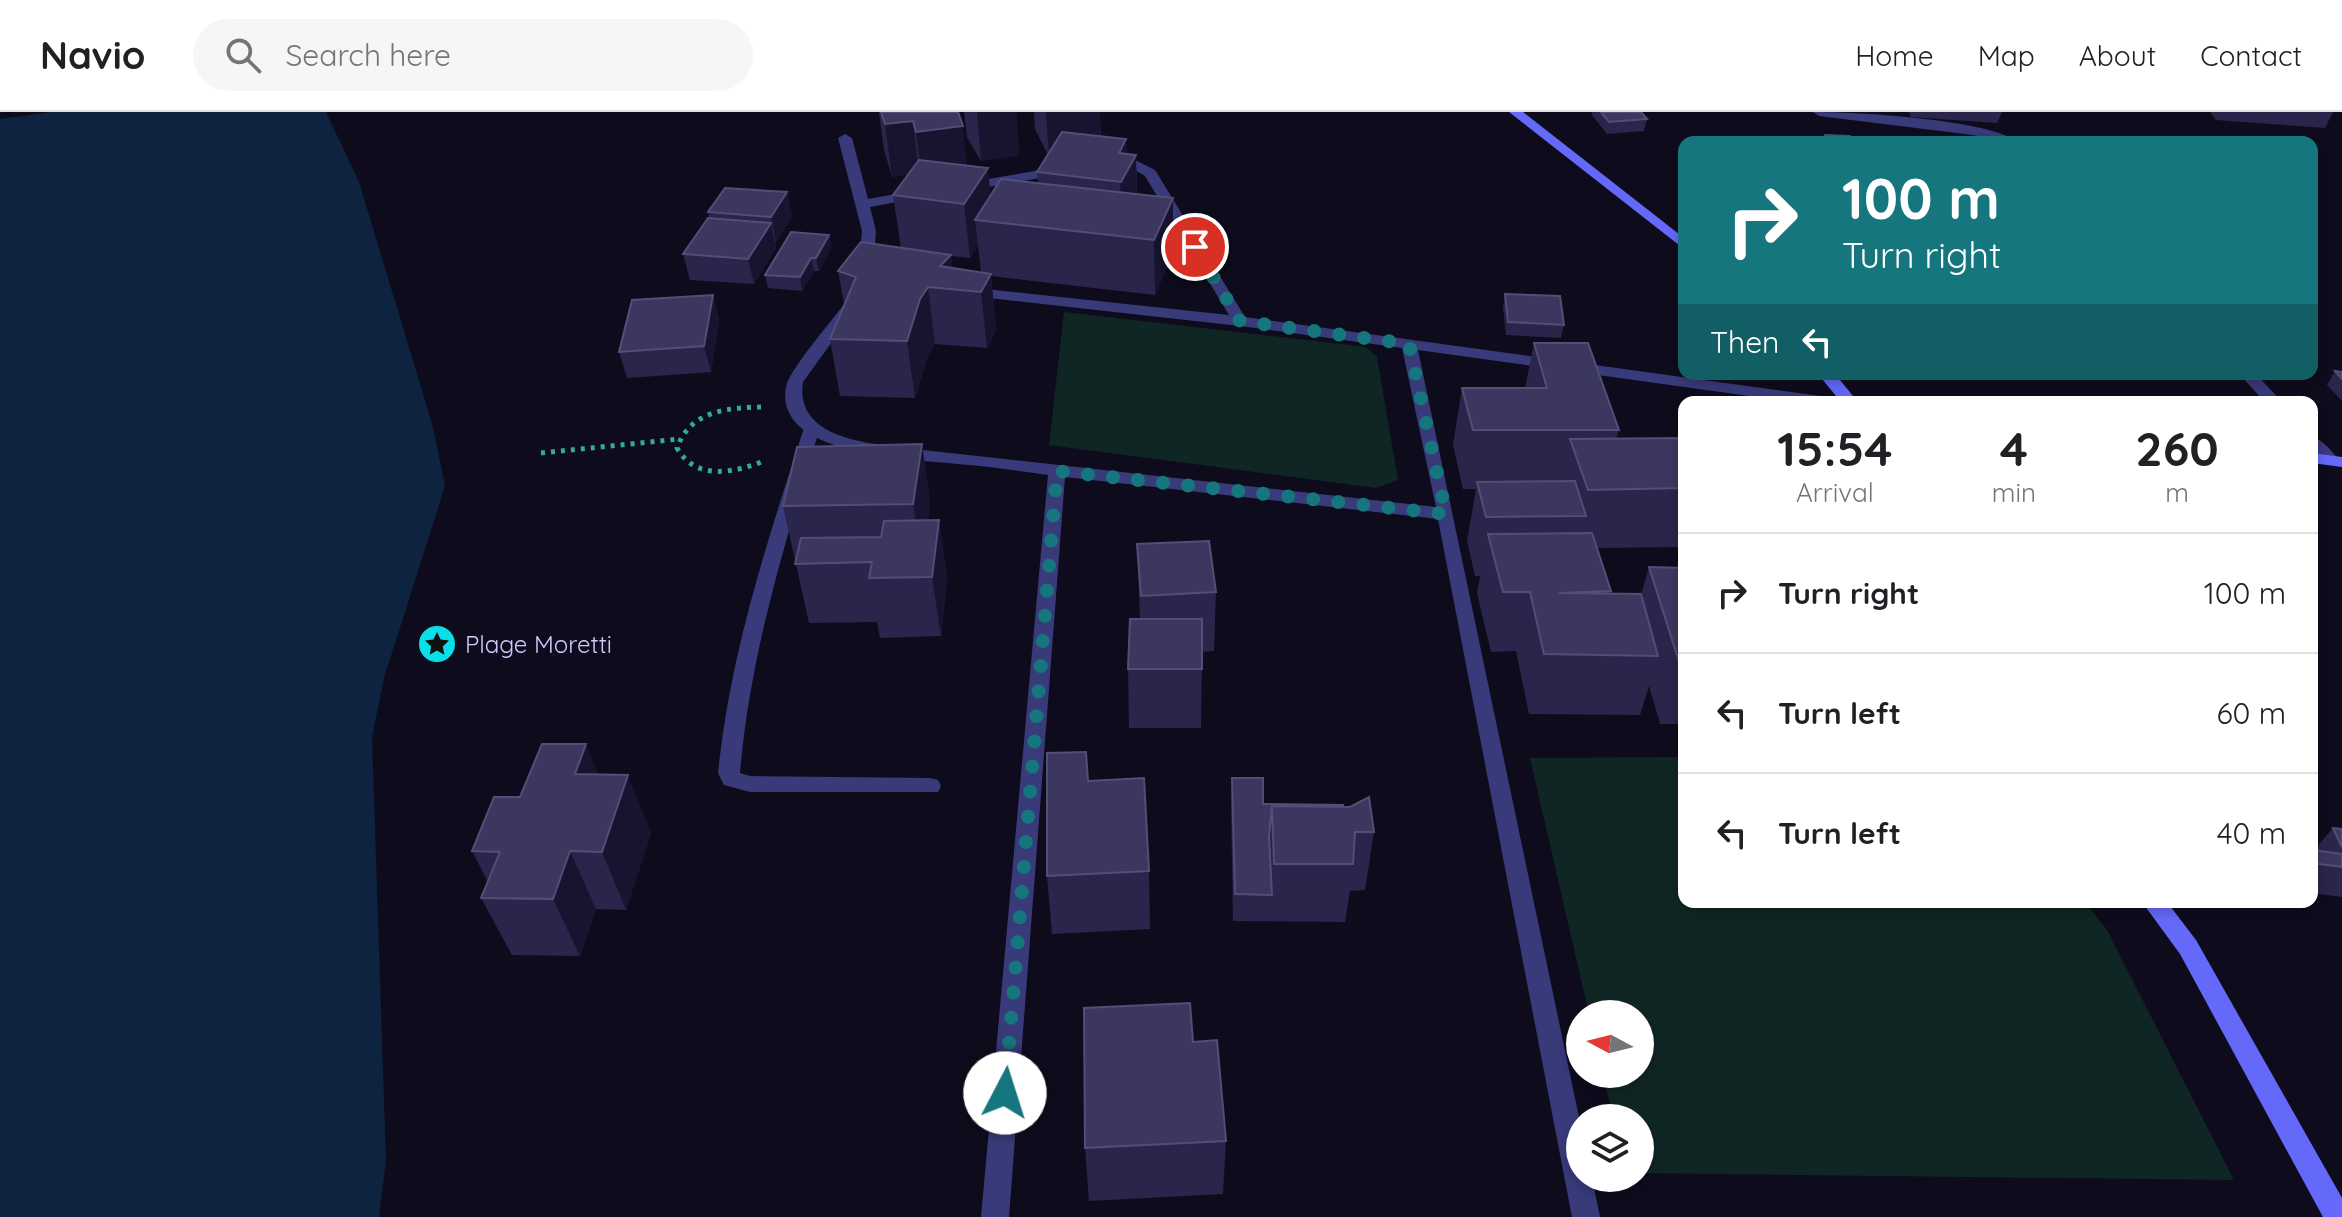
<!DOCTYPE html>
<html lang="en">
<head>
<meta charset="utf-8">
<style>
  :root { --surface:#fff; --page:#f6f6f6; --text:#202124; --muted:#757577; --line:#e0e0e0 }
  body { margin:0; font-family:Quicksand,sans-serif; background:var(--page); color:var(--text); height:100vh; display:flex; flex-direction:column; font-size:30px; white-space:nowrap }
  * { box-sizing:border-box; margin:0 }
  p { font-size:26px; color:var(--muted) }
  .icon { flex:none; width:44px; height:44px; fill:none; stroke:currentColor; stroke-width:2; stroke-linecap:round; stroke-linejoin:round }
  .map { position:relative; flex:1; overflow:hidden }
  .sheet { position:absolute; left:1678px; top:284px; width:640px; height:512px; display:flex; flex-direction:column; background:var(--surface); border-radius:16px; box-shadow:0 4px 12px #0003 }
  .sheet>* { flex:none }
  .hud { position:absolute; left:1678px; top:24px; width:640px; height:244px; border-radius:16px; box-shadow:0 4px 12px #0003; background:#16767d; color:#fff; overflow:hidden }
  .needle { width:52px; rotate:277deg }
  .fabs { position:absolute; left:1566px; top:888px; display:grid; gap:16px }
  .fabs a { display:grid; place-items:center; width:88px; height:88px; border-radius:50%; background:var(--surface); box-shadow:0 4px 12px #0003; font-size:40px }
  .pin { position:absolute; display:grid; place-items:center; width:68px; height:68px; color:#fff; margin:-34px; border:4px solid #fff; border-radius:50%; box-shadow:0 2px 8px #0007 }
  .me { position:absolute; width:88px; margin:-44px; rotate:5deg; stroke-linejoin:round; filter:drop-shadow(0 0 6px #0008) }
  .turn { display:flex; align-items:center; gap:28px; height:168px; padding:0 32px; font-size:36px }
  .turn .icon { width:104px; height:104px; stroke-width:2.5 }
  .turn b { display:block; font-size:56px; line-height:68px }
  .then { display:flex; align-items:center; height:76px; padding:0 32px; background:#0003; gap:16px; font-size:30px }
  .eta { display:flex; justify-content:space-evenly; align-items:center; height:136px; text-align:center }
  .eta b { font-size:48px; font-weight:700; line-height:56px }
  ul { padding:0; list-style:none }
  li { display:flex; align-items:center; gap:24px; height:120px; padding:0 32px; border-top:2px solid var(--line) }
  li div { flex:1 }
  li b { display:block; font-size:30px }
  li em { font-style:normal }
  header { display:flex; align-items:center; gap:48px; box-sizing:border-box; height:112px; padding:0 40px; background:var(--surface); border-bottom:2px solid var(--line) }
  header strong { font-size:38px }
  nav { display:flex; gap:44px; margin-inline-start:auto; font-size:28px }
  .search { width:560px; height:72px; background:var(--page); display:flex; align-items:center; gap:20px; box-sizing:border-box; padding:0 28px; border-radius:44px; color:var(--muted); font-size:30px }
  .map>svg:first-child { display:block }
  .green { fill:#102624 }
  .water { fill:#0d233f }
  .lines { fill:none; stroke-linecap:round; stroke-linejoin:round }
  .path { stroke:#31a99b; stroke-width:5; stroke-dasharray:4 6; stroke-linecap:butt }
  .lane { fill:#393a7a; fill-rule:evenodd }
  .street { fill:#393a7a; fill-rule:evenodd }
  .secondary { fill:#6569f9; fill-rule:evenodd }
  .wall { fill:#2a254a; fill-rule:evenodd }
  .shaded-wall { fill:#181430 }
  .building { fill:#3c375e; stroke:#524e77; stroke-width:2 }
  .route { stroke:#16767d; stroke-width:14; stroke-dasharray:0 25.2 }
  .labels { text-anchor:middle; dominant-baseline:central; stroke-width:8; stroke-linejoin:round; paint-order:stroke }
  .poi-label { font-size:24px; fill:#cdcafd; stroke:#0e0c1c; text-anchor:start }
</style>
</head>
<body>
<header>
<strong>Navio</strong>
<div class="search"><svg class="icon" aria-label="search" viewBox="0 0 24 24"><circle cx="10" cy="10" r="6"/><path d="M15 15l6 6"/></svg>Search here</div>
<nav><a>Home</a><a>Map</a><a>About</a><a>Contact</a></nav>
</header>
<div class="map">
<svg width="2342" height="1105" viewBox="0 0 2342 1105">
  <rect width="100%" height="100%" fill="#0e0c1c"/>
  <path class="green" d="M1064,200L1366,235L1377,245L1398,368L1376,376L1049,333Z
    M1684,645V790H2085L2107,818L2234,1068L1640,1061V1006H1613L1603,962H1640V902H1589L1530,646Z"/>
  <path class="water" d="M52,0H326L359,70L433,315L445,374L384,566L372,625L386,1049L379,1105H0V7Z"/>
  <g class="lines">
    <path class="path" d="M761,295C726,296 690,299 677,336C696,369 733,361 764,349
      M541,341L679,327"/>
    <path class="lane" d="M1813,0C1855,0 1987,7 2018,30H1997L1973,23L1819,4Z
      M2239,262H2256L2282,290H2265Z
      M812,311L820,316C785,430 750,542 740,661L750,664L930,666L938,668L941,674L938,680H750L724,673L718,661C730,542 767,430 804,316Z
      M2312,325C2322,327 2332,339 2339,348L2336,352H2324L2312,340Z"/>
    <path class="street" d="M845,22L852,26L868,87L918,78L925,82L918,86L870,95L876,119L873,159L866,163L859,159L862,119L838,26Z
      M1127,44L1155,58L1245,205L1828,285L1836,290H1792L1418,238L1580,1010V1066H1592L1600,1105H1572L1438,407L1065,365L1009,1105H981L1048,363C1018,359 987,354 957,352C914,347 773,345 786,275C789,258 830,211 842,195L847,193L855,198L803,270C795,323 858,330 896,335L1436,395L1402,236L1240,214L962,183V177L967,175L1229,203L1145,64L1125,52L1111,55L1104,51Z
      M1064,54L1071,58L1069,61L965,79L958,75L965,71Z"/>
    <path class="secondary" d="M1509,0H1523L1684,126V137Z
      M1818,262H1835L1858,290H1841Z
      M2312,341L2342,345V355L2312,351Z
      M2142,790H2167L2196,828L2342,1086V1105H2323L2180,842Z"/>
  </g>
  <path class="wall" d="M879,0H958L967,53L991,83L1038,71L1037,60L1048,43L1035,17L1034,0H1100L1101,24L1126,27L1127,42L1136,43L1137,82L1173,86V141L1155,183L991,164L996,218L987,236L935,232L928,243L915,286L840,284L830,227L844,192L838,159L901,136L893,83L909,62L892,65L884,38ZM978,133L981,160L952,156L951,144L970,146Z
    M964,0H1016L1019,43L981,49L967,25Z
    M1592,0H1641L1647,7L1644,19L1607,22L1592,3Z
    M1909,0H2002L1997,11L1911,5Z
    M2210,0H2333L2325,16L2216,8Z
    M787,80L792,105L776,130H775L776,136L754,172L690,168L683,142L709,106L708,100Z
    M829,123L831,136L819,159H814L802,179L768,176L765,163Z
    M1505,182L1564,213L1561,226L1506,223L1503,195Z
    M713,183L719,209L711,260L627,266L619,240Z
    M1534,231L1619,318L1616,327L1684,326V435L1597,436L1611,479L1610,482L1641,483L1649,455L1684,456V612H1660L1649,574L1640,603L1529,602L1516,539L1491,540L1477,481L1480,464H1475L1467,429L1476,377H1463L1453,333L1462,276H1525Z
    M2335,259L2342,260V289L2327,273Z
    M922,332L930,391L928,408H939L947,466L941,524L880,526L877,510L809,511L783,394Z
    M1137,432L1216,480L1214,539L1202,540L1201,616H1129L1128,557L1140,507Z
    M598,662L651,721L626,798L596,797L580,844L512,843L481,786L488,770L472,739L520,685Z
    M1232,666L1263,692L1343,694L1374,720L1365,778L1350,779L1345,810L1233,809L1231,693Z
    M1088,669L1149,759L1150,817L1052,822L1047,764Z
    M2333,716L2342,717V785L2312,781V733L2314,738Z
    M1193,930L1226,1029L1223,1082L1089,1089L1085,1036Z"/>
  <path class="shaded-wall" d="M977,0H1016L1019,43L981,49Z
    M1046,0H1100L1101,37L1049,44Z
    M913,9L919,61L892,65L885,12Z
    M963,14L968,67L923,73L916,20Z
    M1126,27L1127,59L1136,43L1137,96L1122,124L1119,41Z
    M988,56L993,109L975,108L978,133L970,146L964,92Z
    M787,80L792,105L776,130L771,105Z
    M1173,86V141L1155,183L1154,128Z
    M771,111L776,136L754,172L748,147Z
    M829,123L831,136L819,159L816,146Z
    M951,143L955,178L940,154Z
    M811,146L814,159L802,179L800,165Z
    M991,162L996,218L987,236L981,180Z
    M928,175L935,232L928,243L915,286L907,229L920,187Z
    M713,183L719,209L711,260L704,234Z
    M922,332L930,391L922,450L913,392Z
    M939,408L947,466L941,524L932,465Z
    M586,632L610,691L575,662Z
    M628,663L651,721L626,798L602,740Z
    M570,739L596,797L580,844L553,787Z"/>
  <path class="building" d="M881,0H958L963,14L916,20L913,9L885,12Z
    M1601,0H1641L1647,7L1609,10Z
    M1062,20L1126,27L1119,41L1136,43L1121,70L1037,60Z
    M1825,23L1850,24L1853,30H1828Z
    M919,48L988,56L964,92L893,83Z
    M1001,67L1173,86L1154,128L975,108Z
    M725,76L787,80L771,105L708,100Z
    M708,106L771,111L748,147L683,142Z
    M791,120L829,123L816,146H811L800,165L765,163Z
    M861,130L951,143L940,154L991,162L981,180L928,175L920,187L907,229L830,227L856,165L838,159Z
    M1505,182L1560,184L1564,213L1508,210Z
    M713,183L704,234L619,240L632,188Z
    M1534,231H1588L1619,318H1473L1462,276H1547Z
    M2335,259L2342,260V267Z
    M1684,326V376L1588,378L1570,327Z
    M922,332L913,392L783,394L797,335Z
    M1575,369L1586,404L1486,405L1477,370Z
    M939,408L932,465L869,466L872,450L795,452L801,426L881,425L884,409Z
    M1592,421L1611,479L1559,481L1641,482L1658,544L1544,542L1530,480H1503L1488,422Z
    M1209,429L1216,480L1141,484L1137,432Z
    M1649,455L1684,456V553H1680Z
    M1130,507H1202V557H1128Z
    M542,632H586L575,662L628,663L602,740L570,739L553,787L481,786L500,740L472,739L494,685H520Z
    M1086,640L1088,669L1144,666L1149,759L1047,764V641Z
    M1232,666H1263V692L1343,693V694H1272L1269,725L1272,783L1235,782Z
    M1369,685L1374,720H1355L1353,752H1274L1272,694L1350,695Z
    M2333,716L2342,717V735Z
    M2312,733L2314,738L2342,742V755L2312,751Z
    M1190,891L1193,930L1217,928L1226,1029L1085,1036L1084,896Z"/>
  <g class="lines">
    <path class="route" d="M1005,981L1057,359L1446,402L1409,232L1240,209L1195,135"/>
  </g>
  <defs>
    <g id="sight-disc" transform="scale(2)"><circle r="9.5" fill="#09dfe9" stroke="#0e0c1c"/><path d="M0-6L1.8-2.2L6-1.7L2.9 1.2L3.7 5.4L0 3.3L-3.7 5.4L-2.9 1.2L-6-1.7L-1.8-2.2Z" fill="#111"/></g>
  </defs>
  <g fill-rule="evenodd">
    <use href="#sight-disc" x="437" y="532"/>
  </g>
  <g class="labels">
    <g class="poi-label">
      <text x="465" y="532">Plage Moretti</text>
    </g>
  </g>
</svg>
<div class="fabs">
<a><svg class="needle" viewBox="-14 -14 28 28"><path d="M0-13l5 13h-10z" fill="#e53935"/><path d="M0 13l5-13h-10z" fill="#757577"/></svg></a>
<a><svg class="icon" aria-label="layers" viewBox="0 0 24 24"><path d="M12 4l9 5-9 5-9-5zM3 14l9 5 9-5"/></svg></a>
</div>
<div class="pin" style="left:1195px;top:135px;background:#d93025"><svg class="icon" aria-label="arrive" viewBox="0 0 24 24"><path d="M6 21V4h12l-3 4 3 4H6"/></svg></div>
<svg class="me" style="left:1005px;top:981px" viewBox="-20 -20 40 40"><circle r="19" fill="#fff"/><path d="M0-13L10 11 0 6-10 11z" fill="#16767d"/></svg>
<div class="hud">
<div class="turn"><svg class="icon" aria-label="right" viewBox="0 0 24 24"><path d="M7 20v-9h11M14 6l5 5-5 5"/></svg><div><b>100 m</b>Turn right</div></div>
<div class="then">Then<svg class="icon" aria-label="left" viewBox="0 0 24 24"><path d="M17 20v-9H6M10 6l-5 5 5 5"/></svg></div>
</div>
<section class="sheet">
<div class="eta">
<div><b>15:54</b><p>Arrival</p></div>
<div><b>4</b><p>min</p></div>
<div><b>260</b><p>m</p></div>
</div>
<ul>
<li><svg class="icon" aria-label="right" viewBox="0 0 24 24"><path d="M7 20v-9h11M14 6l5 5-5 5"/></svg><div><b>Turn right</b></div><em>100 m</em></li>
<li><svg class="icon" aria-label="left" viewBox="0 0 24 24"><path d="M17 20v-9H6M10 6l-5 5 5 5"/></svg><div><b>Turn left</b></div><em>60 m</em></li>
<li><svg class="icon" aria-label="left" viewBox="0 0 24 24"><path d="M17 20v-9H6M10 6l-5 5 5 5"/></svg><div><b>Turn left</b></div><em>40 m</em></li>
</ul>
</section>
</div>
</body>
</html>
